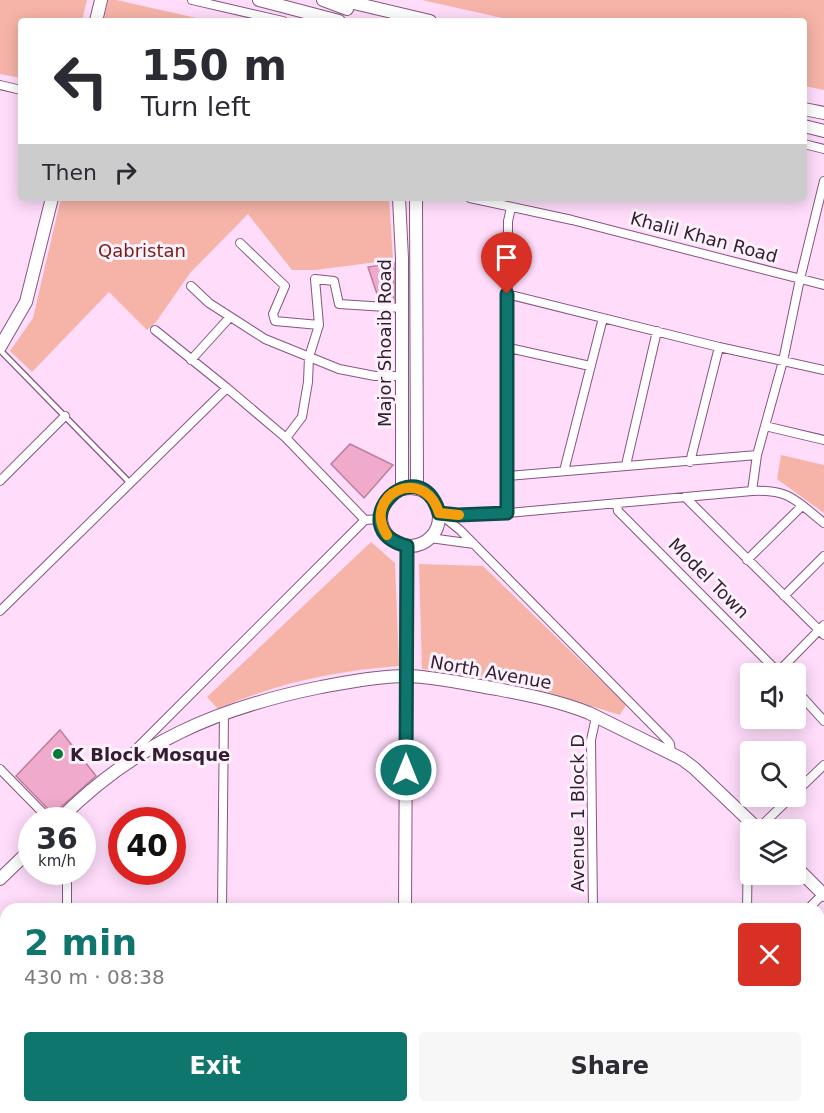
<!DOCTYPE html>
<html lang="en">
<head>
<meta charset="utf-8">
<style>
  :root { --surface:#fff; --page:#f7f7f7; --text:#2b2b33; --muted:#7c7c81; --accent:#0f766e }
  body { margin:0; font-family:"DejaVu Sans",sans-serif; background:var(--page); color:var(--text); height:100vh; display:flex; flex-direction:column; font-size:22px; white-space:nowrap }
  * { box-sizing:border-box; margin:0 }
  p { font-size:20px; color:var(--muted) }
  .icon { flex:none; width:33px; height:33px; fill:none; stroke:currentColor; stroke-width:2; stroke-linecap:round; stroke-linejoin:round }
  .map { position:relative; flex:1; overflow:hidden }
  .details { position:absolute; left:0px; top:903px; width:825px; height:210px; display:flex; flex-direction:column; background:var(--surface); border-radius:18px 18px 0 0; box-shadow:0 3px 15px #0003 }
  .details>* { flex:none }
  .hud { position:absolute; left:18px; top:18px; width:789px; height:183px; border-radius:6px; box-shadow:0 3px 15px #0003; background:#fff; color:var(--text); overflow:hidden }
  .fabs { position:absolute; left:740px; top:663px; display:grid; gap:12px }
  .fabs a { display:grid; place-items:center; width:66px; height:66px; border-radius:6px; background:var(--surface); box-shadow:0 3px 15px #0003; font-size:30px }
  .speed { position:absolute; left:18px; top:807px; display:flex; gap:12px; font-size:30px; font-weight:700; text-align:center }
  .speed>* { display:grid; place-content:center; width:78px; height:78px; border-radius:50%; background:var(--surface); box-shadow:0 3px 15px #0003; line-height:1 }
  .speed small { font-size:15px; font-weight:400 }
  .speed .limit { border:9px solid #d22; background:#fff; color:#111 }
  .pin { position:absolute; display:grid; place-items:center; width:51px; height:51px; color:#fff; margin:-62px -26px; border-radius:50% 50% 50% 0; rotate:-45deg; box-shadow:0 0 6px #0007 }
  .pin .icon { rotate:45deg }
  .me { position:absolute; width:66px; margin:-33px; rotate:0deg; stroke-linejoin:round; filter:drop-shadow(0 0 4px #0008) }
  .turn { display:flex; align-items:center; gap:21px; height:126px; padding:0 24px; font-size:27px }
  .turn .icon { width:78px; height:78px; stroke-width:2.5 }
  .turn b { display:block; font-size:42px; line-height:51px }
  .then { display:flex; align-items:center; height:57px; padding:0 24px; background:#0003; gap:12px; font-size:22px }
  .round { display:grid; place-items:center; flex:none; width:63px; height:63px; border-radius:6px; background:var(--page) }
  .head { display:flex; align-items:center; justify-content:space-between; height:102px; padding:0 24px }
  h1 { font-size:36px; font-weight:800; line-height:45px; color:var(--accent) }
  .cta { display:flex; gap:12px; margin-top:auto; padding:12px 24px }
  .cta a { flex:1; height:69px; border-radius:6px; background:var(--accent); color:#fff; font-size:24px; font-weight:800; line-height:69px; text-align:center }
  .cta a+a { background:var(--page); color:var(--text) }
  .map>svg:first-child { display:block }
  .green { fill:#f6b4a8 }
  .building { fill:#f0aacb; stroke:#c07d9d; stroke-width:1.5 }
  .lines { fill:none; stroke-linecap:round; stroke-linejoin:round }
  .lane-casing { stroke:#875582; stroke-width:7 }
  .street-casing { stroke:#875582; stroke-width:10 }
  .secondary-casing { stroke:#875582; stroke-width:14 }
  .lane { stroke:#fff; stroke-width:4.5 }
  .street { stroke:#fff; stroke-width:8 }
  .secondary { stroke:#fff; stroke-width:12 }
  .route-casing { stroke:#0a4d48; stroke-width:15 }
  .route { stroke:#0f766e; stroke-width:10 }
  .slow { stroke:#f59e0b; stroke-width:10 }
  .poi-dot { fill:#007e38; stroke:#fdf1fc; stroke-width:2 }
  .labels { text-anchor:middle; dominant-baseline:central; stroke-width:6; stroke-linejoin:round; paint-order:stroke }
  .street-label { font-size:18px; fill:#331e31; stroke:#fdf1fc }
  .park-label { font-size:18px; fill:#761e14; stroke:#fdf1fc }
  .poi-label { font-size:18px; font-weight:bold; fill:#331e31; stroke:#fdf1fc; text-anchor:start }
</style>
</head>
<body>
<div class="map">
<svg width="824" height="1113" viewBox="0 0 824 1113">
  <rect width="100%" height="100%" fill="#fedcfa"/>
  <path class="green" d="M0,0H87L82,21H21V78L0,74Z
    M108,0H116L210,21H103Z
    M422,0H824V90L804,86V21H516Z
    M61,198H389L393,260L315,270H292L248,214L190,273L156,322L147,330L109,292L32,372L10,351L33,318Z
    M781,455L824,465V513L777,479Z
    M371,542L395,563L399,666C335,671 276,683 218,709L207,697Z
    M419,564L483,566L626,705L620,715L530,687L486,678L422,669Z"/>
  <path class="building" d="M394,263V301L379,300L368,267Z
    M350,444L393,465L364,498L331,464Z
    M60,730L96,776L53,814L16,776Z"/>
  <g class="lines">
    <g class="lane-casing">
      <path id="lane" d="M0,350L130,483"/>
    </g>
    <g class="street-casing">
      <path id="street" d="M192,0L283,21
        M0,85L21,90
        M804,144L824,149
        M470,198L572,220L824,285
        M240,243L285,286L273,314L275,321L319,325
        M191,286L209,303L265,339L339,369L375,376H402
        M507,294L719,347L690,462
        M155,330L227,388
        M719,347L824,370
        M509,348L590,366
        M191,360L230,317
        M765,426L824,440
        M286,438L302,417L308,382L309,357L319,325L315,279L334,281L339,304L402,308
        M626,465L657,331
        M564,471L603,318
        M507,476L757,455
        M0,481L65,416
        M752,491C790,489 796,501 824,523
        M685,497L824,635
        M617,504L618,511L780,674
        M439,513L458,515L507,513L752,491L757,455L783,361L800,279L824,181
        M439,513L460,530L667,740L670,744L671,753
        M507,513L508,221L511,208
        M430,538L474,544
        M747,560L802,506
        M784,596L824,556
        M0,611L227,388L286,438L365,520L381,519
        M778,672L824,625
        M795,689L824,721
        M124,761L365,520
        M0,769L50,820
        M795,793L824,765
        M757,830L792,796
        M67,909V872
        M222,909L224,712
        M593,909L591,740L596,717
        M747,909L748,843L750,838
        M808,909L823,894
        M819,967L824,972
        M64,1107V1113
        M797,1107L803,1113
        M8,1113L15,1107
        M221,1113V1107
        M595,1113V1107
        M745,1113V1107"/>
    </g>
    <g class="secondary-casing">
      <path id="secondary" d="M259,0L339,21
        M323,0L347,9
        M341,0L430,21
        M96,21L101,0
        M804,109L824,113
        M804,126L824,131
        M399,198L402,258V488
        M416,198L417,488
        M0,347L26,302L52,198
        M381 517a29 29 0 1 1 58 0a29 29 0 1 1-58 0Z
        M59,820C135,743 217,708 321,687C349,682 379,676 407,676C437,677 467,684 497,689C528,695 559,701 589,713L682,759L694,768L759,830
        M795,866L824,895
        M0,879L32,848
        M405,909L407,546
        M404,1113V1107"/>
    </g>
    <use href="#lane" class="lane"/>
    <use href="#street" class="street"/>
    <use href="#secondary" class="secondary"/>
  </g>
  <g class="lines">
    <g class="route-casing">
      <path id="route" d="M406,770L407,546C339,528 418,445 439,513L458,515L507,513V294"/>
    </g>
    <use href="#route" class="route"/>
    <path class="slow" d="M387,535C361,495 424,464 439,513L459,515"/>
  </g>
  <circle class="poi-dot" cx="58" cy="754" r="6"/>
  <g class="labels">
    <g class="street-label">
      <text transform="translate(704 237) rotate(15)">Khalil Khan Road</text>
      <text transform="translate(384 343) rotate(-90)">Major Shoaib Road</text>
      <text transform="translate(709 578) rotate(45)">Model Town</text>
      <text transform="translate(491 672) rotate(10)">North Avenue</text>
      <text transform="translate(577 813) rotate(-90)">Avenue 1 Block D</text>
    </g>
    <g class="park-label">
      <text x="142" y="250">Qabristan</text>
    </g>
    <g class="poi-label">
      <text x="70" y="754">K Block Mosque</text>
    </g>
  </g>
</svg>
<div class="fabs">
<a><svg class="icon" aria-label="sound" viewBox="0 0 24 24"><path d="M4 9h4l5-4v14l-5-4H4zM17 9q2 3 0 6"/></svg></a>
<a><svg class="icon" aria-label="search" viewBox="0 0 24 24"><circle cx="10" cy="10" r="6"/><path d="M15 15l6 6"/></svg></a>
<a><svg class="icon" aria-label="layers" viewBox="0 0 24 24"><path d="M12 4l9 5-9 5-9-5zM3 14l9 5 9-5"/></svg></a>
</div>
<div class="speed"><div>36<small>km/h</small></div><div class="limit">40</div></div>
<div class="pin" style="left:507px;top:294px;background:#d93025"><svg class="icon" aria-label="arrive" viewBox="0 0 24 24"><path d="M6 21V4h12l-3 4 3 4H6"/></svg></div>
<svg class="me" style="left:406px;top:770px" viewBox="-20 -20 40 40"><circle r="17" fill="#0f766e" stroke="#fff" stroke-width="3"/><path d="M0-11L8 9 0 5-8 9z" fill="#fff"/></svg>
<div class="hud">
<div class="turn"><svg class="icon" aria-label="left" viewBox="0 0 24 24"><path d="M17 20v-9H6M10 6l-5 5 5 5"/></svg><div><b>150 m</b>Turn left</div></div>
<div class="then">Then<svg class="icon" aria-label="right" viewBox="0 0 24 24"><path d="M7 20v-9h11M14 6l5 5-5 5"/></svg></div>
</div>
<section class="details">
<div class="head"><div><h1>2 min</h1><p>430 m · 08:38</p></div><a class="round" style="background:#d93025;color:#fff"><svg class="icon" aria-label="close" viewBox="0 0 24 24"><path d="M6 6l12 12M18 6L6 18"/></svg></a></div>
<div class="cta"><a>Exit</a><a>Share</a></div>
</section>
</div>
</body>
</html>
